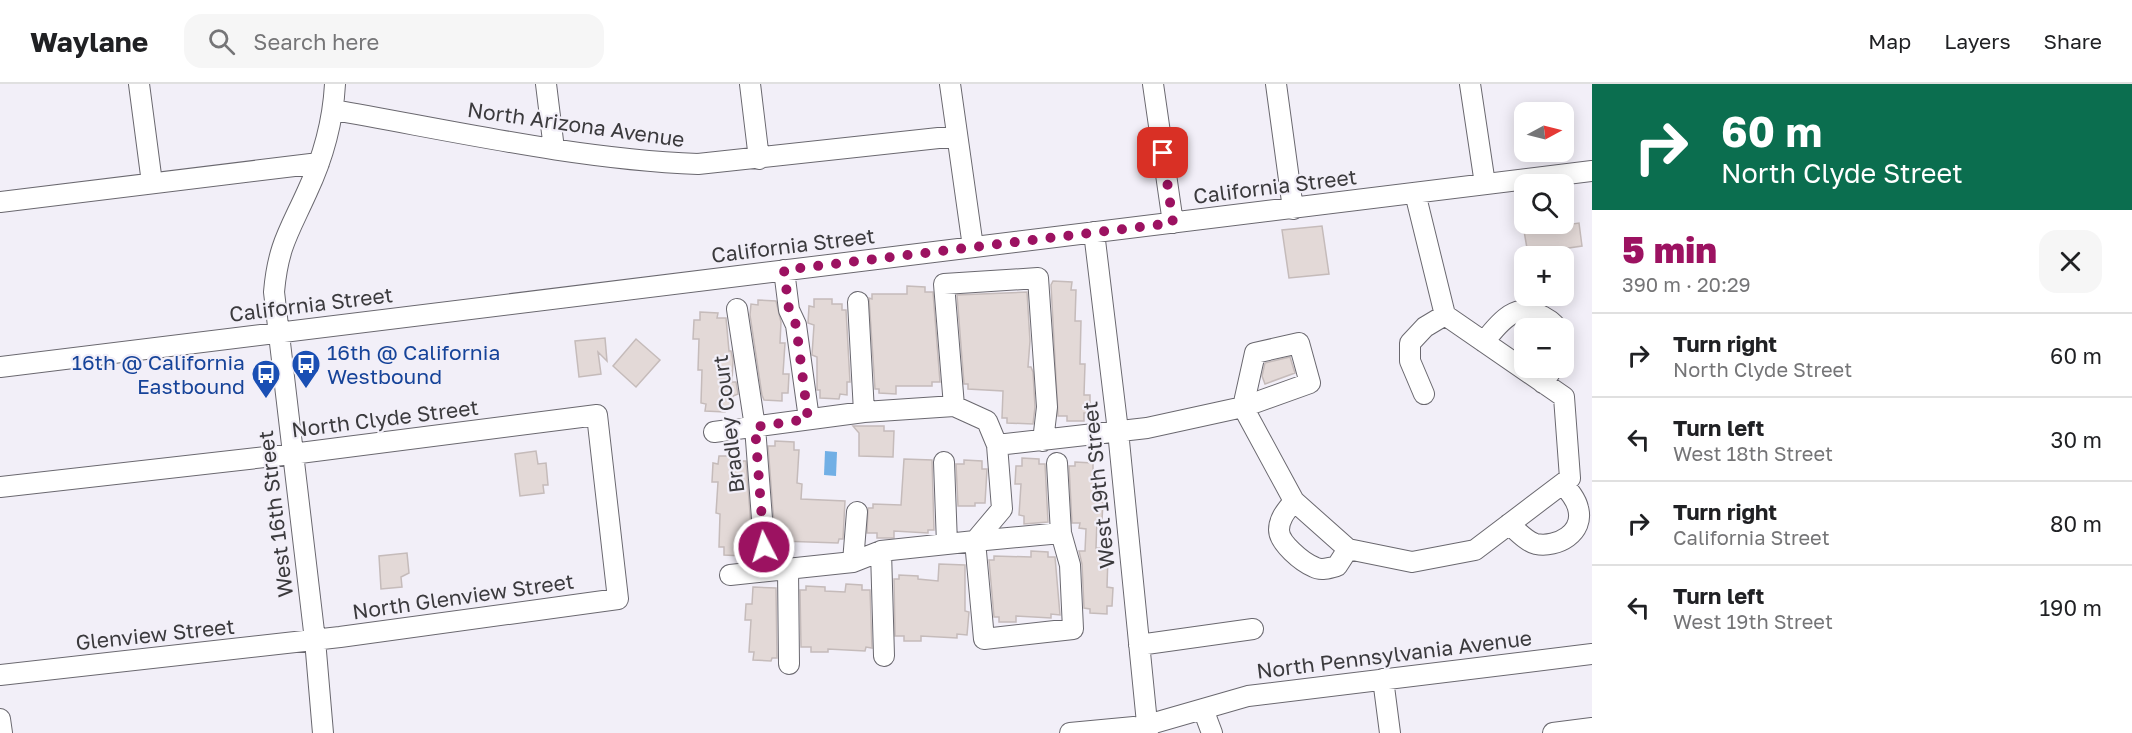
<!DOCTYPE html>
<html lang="en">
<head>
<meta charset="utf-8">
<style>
  :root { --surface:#fff; --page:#f6f6f6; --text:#202124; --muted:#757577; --line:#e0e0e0; --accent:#9c1261 }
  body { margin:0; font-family:"Golos Text",sans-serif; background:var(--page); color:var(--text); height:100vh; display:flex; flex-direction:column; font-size:22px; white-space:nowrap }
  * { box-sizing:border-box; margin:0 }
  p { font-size:20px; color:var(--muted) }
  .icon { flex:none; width:33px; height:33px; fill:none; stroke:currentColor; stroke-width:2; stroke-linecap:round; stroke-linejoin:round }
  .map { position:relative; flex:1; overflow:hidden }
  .panel { display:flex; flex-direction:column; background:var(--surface); width:540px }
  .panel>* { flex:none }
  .guide { background:#0b6e4f; color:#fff; overflow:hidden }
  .needle { width:39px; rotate:83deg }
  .fabs { position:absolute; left:1514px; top:18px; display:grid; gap:12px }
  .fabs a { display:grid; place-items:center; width:60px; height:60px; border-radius:12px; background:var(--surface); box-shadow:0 3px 15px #0003; font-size:30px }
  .pin { position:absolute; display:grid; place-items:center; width:51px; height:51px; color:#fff; margin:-26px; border-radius:12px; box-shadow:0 3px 9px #0006 }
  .me { position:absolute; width:66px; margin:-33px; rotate:355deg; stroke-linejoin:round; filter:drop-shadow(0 0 4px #0008) }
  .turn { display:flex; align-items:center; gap:21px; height:126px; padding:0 30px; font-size:27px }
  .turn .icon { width:78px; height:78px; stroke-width:2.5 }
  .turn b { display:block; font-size:42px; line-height:51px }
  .round { display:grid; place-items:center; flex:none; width:63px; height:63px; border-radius:18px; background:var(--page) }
  .overview { display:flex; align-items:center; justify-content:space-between; height:102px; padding:0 30px }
  h1 { font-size:36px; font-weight:800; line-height:45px; color:var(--accent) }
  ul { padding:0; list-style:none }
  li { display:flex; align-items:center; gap:18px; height:84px; padding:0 30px; border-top:2px solid var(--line) }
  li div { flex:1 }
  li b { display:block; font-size:22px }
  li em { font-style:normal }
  header { display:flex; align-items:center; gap:36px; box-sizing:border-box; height:84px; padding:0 30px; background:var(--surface); border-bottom:2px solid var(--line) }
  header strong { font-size:28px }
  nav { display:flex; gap:33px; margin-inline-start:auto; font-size:21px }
  .search { width:420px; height:54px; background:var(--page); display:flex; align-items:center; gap:15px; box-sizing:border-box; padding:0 21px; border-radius:18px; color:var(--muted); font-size:22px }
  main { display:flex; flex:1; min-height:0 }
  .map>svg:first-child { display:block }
  .water { fill:#71afe5 }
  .building { fill:#e3d9d7; stroke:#c5bbba; stroke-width:1.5 }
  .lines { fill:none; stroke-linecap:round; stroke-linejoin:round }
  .minor-casing { stroke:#6a686f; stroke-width:22 }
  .minor { stroke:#fff; stroke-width:20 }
  .route { stroke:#9c1261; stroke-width:10; stroke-dasharray:0 18 }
  .labels { text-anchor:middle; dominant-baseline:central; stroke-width:4.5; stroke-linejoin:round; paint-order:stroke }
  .street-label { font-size:21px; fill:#3b3a3d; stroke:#f2eff8 }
  .transit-label { font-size:21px; fill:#164399; stroke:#f2eff8; text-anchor:start }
</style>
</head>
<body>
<header>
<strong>Waylane</strong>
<div class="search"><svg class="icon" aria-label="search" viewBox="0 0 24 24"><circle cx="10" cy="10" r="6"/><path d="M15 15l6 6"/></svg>Search here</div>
<nav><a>Map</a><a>Layers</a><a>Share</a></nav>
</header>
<main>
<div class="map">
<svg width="1592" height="649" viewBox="0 0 1592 649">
  <rect width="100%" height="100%" fill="#f2eff8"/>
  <path class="water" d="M825,367L837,368L836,392L824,391Z"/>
  <path class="building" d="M1579,139L1582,162L1528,170L1524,147Z
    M1322,142L1329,190L1289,194L1282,146Z
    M1053,197L1072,198L1071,206H1076L1075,237H1081L1080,280H1085L1084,311H1090V329H1084V337H1067V332H1058L1051,201Z
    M907,202L925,203V208H933L940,298H932V302H896V310L879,309V305H875L869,214L872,215V210H907Z
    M1027,208L1030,257L1028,283H1031L1033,288L1035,323L1033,340L1007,339V334H1002L1003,307L968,305V300H964L957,211Z
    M814,215H832V220H842V226H846L850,298H847V311L840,310L839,315L820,314V306H817V273L812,271L814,241L808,239L809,222L814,223Z
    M758,216L776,217L781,238L780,259H785L783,290H789L788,309H782V317L764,316L762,311L750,231L751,220L758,221Z
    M700,228L718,229L717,234H726L729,267H731L733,276L732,298H736L738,310L733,312L732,324H725V328L705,327L706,320L701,319L702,286H698L699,255H693L694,236H700Z
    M605,254L607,277L598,268L601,290L579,293L575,257Z
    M636,255L660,276L636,303L613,282Z
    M1290,273L1295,289L1265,300L1262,292L1265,279Z
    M853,342H884V347H894L893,373L859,372V349Z
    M775,357L794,358V366H799L797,399L802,400L801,415L845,417L843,455H839L838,459L781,457V452H775L768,362H775Z
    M536,367L538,380L546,379L548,401H543L544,409L520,412L515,370Z
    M719,372H736V377H746L752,455L751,467H744L743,472L724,471V463H719L720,430L716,429L718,398H712L713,379L718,380Z
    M1022,374L1039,375V380H1045L1048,438L1024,440V432L1019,431L1021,400H1015L1016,382H1022Z
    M904,375L932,376L934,446H928V449L894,447V454H877V449H867L868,424H873V420L901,421Z
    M964,376L982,377V385H987L985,419H975V422H958L956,380H964Z
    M1075,378L1093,379V387H1098L1097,418H1103L1102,436H1097L1096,464H1103V472H1108L1107,503L1113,504L1112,522H1107V530L1090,529V525L1084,524L1082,480L1079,467H1085L1086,445L1079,444L1080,439H1072L1069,382H1075Z
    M1031,467L1048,468V473H1055L1060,531L1051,530V534L1016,532V538H999V533H994L989,476H994V472L1031,473Z
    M407,469L409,489L401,493L402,503L381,505L379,472Z
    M939,480L965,481V527L969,528L967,551L957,550V554L921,552V557H904V552H895L894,495H899V491L918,492V495L938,497Z
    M846,500L862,501V506H870L872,564L866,563L865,567L828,565V568H811V563H801L800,506H806V502L825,503V507L845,508Z
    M753,503L776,504L777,574H772L771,577L753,576L754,568H749L751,536H745L746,520H752Z"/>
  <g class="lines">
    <g class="minor-casing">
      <path id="minor" d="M139,0L152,99
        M546,0L554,65
        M750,0L759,75
        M950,0L973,163
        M1153,0L1173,139
        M1276,0L1293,125
        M1470,0L1485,100
        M334,26C454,47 576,75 698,80L957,52
        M0,118L319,79
        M1094,148L1118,347L1148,649
        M784,186L789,226L796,241L809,335
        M858,218L864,328
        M737,225L755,343L766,487
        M1484,258C1499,239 1516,216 1542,232C1549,236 1553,238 1557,244
        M0,283L1592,87
        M1543,299L1553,284
        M1424,310L1410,277V259L1425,243L1445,231
        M954,322L944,200L1038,194L1047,323L1043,357
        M714,348L864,328L954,322L987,337L997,361L1002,425L975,457L881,467L853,478L730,491
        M997,361L1147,344L1243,323L1310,299L1299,259L1255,269L1243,323L1294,417L1348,465L1412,478L1475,466L1570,394L1564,313L1445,231L1415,109
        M944,378L947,460
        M1057,379L1061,449L1070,481L1073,545L984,555L975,457L1061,449
        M0,403L292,370L597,331L618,515L340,553L0,591
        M1294,417C1287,426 1279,434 1279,446C1279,459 1302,478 1314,483C1321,487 1330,484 1337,482L1348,465
        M1509,440C1516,446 1527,458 1536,460C1557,464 1585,449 1578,424C1576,415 1569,407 1563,400
        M881,467L884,572
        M853,478L857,428
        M788,485L789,580
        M1139,561L1253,545
        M1383,595L1390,649
        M1203,625L1212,649
        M0,635L2,649
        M1147,641L1248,612L1592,570
        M323,649L315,556L274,208C278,162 289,148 307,108C323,74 333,37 335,0
        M1070,649L1134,643
        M1553,649L1592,644"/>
    </g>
    <use href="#minor" class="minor"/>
  </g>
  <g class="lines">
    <path class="route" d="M764,463L755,343L808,335L796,241L789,226L784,186L1173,139L1163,69"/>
  </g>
  <defs>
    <g id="bus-pin" transform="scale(1.5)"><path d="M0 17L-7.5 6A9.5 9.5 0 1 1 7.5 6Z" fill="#1a4fb4" stroke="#f2eff8"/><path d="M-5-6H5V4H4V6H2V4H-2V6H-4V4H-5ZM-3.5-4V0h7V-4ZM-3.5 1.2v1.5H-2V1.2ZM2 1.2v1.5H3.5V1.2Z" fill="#fff"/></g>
  </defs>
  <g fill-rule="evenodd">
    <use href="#bus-pin" x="306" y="280"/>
    <use href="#bus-pin" x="266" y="290"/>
  </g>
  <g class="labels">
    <g class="street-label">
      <text transform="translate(576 40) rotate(8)">North Arizona Avenue</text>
      <text transform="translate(1275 102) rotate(-7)">California Street</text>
      <text transform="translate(793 161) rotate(-7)">California Street</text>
      <text transform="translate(311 220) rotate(-7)">California Street</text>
      <text transform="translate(385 334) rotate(-7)">North Clyde Street</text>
      <text transform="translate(728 340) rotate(-97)">Bradley Court</text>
      <text transform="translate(1098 401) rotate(-96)">West 19th Street</text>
      <text transform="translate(275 430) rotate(-97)">West 16th Street</text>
      <text transform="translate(463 512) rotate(-8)">North Glenview Street</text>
      <text transform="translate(155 550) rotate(-6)">Glenview Street</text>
      <text transform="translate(1394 570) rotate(-7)">North Pennsylvania Avenue</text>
    </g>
    <g class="transit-label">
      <text x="327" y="268">16th @ California<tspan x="327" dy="24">Westbound</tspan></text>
      <text x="245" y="278" text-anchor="end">16th @ California<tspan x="245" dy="24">Eastbound</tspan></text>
    </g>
  </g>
</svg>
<div class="fabs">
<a><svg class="needle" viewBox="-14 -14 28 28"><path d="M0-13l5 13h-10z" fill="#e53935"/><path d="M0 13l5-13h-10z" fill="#757577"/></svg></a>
<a><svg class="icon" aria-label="search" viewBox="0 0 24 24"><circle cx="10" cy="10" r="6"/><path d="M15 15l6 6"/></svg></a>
<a>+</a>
<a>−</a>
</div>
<div class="pin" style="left:1163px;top:69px;background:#d93025"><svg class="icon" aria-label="arrive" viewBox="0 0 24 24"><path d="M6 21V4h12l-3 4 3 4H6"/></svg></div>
<svg class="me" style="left:764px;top:463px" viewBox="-20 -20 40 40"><circle r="17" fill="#9c1261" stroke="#fff" stroke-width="3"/><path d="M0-11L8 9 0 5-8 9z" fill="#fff"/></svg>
</div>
<section class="panel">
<div class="guide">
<div class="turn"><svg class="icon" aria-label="right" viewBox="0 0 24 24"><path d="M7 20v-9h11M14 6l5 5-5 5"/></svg><div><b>60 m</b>North Clyde Street</div></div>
</div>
<div class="overview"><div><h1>5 min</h1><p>390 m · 20:29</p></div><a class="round"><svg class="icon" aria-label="close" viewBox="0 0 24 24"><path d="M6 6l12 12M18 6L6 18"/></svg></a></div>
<ul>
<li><svg class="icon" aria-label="right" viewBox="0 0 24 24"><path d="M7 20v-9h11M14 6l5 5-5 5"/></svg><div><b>Turn right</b><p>North Clyde Street</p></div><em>60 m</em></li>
<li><svg class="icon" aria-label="left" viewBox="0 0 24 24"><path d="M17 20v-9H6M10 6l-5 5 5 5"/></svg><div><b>Turn left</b><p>West 18th Street</p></div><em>30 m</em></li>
<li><svg class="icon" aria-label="right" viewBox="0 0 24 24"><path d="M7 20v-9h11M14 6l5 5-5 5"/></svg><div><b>Turn right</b><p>California Street</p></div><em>80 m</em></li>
<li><svg class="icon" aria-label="left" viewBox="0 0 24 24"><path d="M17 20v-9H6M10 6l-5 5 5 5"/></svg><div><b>Turn left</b><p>West 19th Street</p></div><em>190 m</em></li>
</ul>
</section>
</main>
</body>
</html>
